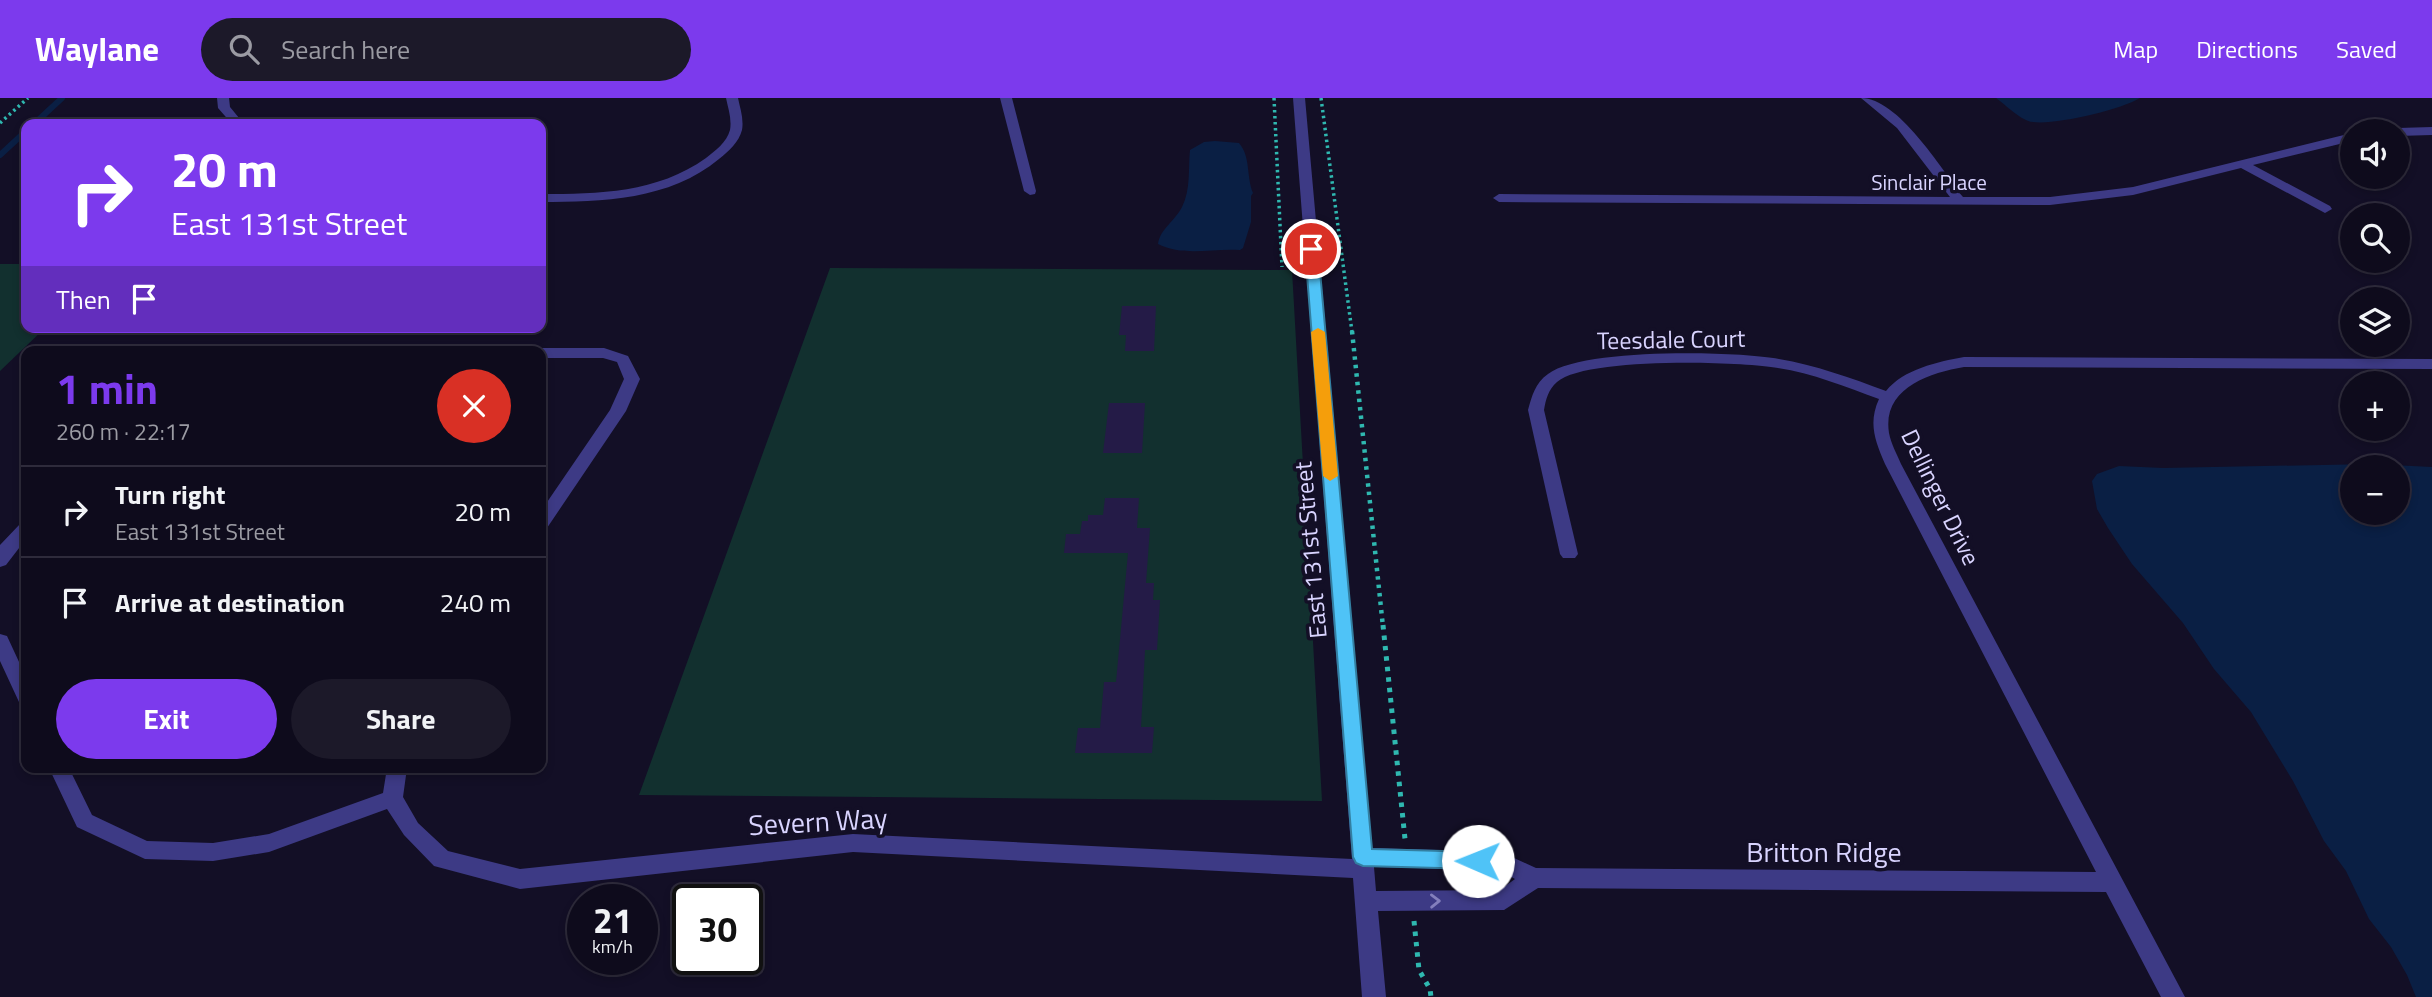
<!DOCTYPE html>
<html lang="en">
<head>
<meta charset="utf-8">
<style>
  :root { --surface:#0e0b1c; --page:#1c1929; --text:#f1f3f6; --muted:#9b9ba3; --line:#2e2b3b; --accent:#7c3aed }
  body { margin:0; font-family:"Titillium Web",sans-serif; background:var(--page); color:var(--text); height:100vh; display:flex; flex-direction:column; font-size:26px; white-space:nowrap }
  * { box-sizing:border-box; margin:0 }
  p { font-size:23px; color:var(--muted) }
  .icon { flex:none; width:38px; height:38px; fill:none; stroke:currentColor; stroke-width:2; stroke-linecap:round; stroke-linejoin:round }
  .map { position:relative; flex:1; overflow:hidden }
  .side { position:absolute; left:21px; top:248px; width:525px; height:427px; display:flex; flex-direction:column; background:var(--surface); border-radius:14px; box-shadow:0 4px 10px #0003,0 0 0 2px var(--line) }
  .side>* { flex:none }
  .guide { position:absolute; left:21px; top:21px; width:525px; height:214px; border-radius:14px; box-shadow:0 4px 10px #0003,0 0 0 2px var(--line); background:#7c3aed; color:#fff; overflow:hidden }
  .tools { position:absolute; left:2340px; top:21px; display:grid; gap:14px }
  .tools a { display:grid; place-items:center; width:70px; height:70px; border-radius:50%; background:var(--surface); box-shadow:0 4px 10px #0003,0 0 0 2px var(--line); font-size:35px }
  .speed { position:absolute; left:567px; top:786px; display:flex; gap:14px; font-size:35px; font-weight:700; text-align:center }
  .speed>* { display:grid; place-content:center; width:91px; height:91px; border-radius:50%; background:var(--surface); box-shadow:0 4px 10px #0003,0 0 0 2px var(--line); line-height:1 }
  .speed small { font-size:18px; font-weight:400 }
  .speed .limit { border:4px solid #111; border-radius:10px; background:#fff; color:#111 }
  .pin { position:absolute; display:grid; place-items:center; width:60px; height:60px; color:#fff; margin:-30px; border:4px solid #fff; border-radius:50%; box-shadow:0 2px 7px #0007 }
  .me { position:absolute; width:77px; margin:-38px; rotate:271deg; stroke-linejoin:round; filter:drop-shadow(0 0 5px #0008) }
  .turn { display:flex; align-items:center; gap:24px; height:147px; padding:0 35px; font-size:32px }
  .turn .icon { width:91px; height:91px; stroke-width:2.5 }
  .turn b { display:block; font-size:49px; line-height:60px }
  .then { display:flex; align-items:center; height:66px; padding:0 35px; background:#0003; gap:14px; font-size:26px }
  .round { display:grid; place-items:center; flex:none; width:74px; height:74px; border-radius:37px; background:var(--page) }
  .summary { display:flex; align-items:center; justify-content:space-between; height:119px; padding:0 35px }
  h1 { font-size:42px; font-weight:700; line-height:52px; color:var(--accent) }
  .cta { display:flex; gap:14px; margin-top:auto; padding:14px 35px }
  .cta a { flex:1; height:80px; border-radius:42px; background:var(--accent); color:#fff; font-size:28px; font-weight:700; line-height:80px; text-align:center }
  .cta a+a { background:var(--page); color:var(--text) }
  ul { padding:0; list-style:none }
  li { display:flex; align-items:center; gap:21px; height:91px; padding:0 35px; border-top:2px solid var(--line) }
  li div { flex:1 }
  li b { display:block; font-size:26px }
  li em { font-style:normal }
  header { display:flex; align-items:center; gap:42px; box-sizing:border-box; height:98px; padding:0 35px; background:var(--accent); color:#fff }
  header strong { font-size:33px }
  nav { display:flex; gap:38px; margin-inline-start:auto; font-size:24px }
  .search { width:490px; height:63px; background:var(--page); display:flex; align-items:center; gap:18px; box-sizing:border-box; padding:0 24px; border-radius:38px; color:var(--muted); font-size:26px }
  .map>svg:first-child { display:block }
  .green { fill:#12302f }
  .water { fill:#0a1f44; fill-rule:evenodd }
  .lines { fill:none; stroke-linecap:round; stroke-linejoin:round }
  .stream { stroke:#0a1f44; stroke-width:6 }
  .building { fill:#241b47 }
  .path-far2 { stroke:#2fb8b0; stroke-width:3.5; stroke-dasharray:2.5 3.5; stroke-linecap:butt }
  .path-far1 { stroke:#2fb8b0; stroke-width:4.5; stroke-dasharray:3.5 5; stroke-linecap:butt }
  .path { stroke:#2fb8b0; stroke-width:5; stroke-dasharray:4.5 6; stroke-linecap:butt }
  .minor { fill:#3d3a85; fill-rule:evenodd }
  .oneway { stroke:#837fbc }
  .route { fill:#4fc3f7; stroke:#337fa1; stroke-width:2 }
  .slow { fill:#f59e0b }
  .labels { text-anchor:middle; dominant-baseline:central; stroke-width:7; stroke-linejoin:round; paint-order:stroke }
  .far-street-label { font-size:21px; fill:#d9d4ff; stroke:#130f26 }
  .street-label { font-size:24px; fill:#d9d4ff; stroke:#130f26 }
  .near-street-label { font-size:28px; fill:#d9d4ff; stroke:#130f26 }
</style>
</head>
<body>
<header>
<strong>Waylane</strong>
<div class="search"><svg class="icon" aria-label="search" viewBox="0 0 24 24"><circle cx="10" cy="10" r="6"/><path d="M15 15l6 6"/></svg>Search here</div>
<nav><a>Map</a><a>Directions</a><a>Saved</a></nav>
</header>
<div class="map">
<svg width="2432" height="899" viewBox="0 0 2432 899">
  <rect width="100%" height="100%" fill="#130f26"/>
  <path class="green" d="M0,166H26V229H46L0,273Z
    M830,170L1292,172L1322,703L639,697Z"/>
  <path class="water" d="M1996,0H2140C2120,12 2056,27 2033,24C2021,23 2006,7 1996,0Z
    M1215,43L1239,45C1251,59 1246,77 1253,95L1251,98V124L1243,150L1240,152C1212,150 1184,159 1158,146C1160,131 1175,123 1182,109C1191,91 1188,72 1190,52L1204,44Z
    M2372,366L2432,369V899H2416L2407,877L2391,849L2369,821L2346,773L2324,743L2293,683L2251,614L2214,571L2183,525L2132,466L2108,430L2097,411L2092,383L2097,376L2119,368L2163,370ZM2352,369H2398V415H2352Z"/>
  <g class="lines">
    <path class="stream" d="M34,26L62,0
      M0,57L26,33"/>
  </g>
  <path class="building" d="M1122,208H1156L1154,253H1125L1126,237H1119Z
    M1109,305H1145L1142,355H1103Z
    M1105,400H1139L1137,430H1150L1146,485H1154L1153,502H1160L1157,552H1145L1141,629H1154L1152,655H1075L1078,630H1100L1104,584H1116L1128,455H1064L1066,436H1080L1082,423H1088V417H1103Z"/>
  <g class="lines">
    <path class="path-far2" d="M1274,0L1282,169
      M1321,0L1352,234
      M0,25L28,0"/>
    <path class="path-far1" d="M1352,233L1383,529"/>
    <path class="path" d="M1383,527L1405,741
      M1414,823L1419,872L1430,891L1431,899"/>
    <path class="minor" d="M217,0H229L230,9L244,26H232L218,10Z
      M726,0H738C740,10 744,21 742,32C739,44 729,53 719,61C670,102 602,104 541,104V96C599,96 657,95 706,60C715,53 727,44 730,32C732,21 728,10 726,0Z
      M1000,0H1012L1036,93L1035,96L1030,97L1024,93Z
      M1293,0H1305L1372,750L1501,754L1536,770L2096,774L1885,366C1875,343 1868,325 1879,301C1846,289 1812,275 1778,270C1738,263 1585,259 1557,284C1548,292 1546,301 1544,312L1578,456L1575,460H1563L1560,456L1528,312C1532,298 1535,285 1548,276C1583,250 1734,253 1779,261C1815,267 1851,280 1886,293C1904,271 1937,264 1964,259L2432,261V271L1964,269C1928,275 1882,291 1889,335C1891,346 1897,356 1901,366L2185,899H2161L2106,794L1538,790L1504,812L1378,813L1386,899H1362L1353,780L853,754L520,791L434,768L404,737L387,711L269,754L213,763L145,761L77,729L49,670H69L92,717L147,743L213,745L269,736L383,695L387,670H407L403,699L418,725L448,753L520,771L853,736L1352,761ZM1374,769L1499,772L1515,781L1500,792L1376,793Z
      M1861,0C1898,0 1941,70 1963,99H2050L2133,89L2352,35V43L2253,67L2330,108L2332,111L2325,115L2241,70L2133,97L2050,107L1499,104L1493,100L1499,96L1950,99L1897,30Z
      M2432,29V37L2398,38V33H2392L2398,30Z
      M212,249H421L428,254H205Z
      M541,250H604L628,258L640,281L626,313L547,430L541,432V413L610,312L624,281L617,264L603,260H541V254H534Z
      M26,424V441L6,467L0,469V447L20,426Z
      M0,536L7,538L26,579V607L19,604L0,563Z"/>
  </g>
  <defs><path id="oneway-chevron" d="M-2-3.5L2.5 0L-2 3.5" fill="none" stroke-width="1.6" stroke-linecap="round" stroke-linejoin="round" transform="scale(1.75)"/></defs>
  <use class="oneway" href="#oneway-chevron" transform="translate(1435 803) rotate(-1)"/>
  <path class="route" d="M1311,147L1318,151L1372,751L1478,754L1485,757L1488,763L1485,769L1478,771L1363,768L1356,765L1353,759L1305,151Z"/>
  <path class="slow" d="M1318,230L1325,234L1338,378L1330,383L1323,378L1311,234Z"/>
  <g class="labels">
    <g class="far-street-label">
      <text x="1929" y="84">Sinclair Place</text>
    </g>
    <g class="street-label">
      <text transform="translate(1671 241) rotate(-1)">Teesdale Court</text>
      <text transform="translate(1941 399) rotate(64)">Dellinger Drive</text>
      <text transform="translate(1310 452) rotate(-95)">East 131st Street</text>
    </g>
    <g class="near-street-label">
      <text transform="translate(818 723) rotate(-3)">Severn Way</text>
      <text x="1824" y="753">Britton Ridge</text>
    </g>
  </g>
</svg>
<div class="tools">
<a><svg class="icon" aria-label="sound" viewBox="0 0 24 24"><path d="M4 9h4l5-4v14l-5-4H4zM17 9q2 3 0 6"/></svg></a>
<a><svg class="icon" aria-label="search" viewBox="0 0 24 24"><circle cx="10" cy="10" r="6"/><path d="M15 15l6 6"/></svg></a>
<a><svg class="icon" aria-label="layers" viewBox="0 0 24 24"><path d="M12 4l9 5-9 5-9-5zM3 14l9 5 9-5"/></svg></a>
<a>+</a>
<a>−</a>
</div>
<div class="speed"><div>21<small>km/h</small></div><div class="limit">30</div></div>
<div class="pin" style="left:1311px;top:151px;background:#d93025"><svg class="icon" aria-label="arrive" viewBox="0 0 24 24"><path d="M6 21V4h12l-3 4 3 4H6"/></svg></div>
<svg class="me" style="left:1478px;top:763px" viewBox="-20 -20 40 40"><circle r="19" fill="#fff"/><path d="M0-13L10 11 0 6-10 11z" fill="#4fc3f7"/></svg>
<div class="guide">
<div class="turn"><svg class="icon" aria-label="right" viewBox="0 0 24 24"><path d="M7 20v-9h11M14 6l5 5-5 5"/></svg><div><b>20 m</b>East 131st Street</div></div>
<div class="then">Then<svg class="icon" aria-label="arrive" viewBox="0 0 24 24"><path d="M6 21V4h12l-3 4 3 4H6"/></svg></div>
</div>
<section class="side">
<div class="summary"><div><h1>1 min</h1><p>260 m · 22:17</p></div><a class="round" style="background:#d93025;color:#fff"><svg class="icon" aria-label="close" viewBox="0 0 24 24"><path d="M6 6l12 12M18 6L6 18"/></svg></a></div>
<ul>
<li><svg class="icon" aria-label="right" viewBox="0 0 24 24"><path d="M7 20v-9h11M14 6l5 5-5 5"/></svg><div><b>Turn right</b><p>East 131st Street</p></div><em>20 m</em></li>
<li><svg class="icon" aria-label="arrive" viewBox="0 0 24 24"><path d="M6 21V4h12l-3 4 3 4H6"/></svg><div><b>Arrive at destination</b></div><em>240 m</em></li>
</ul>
<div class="cta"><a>Exit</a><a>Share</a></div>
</section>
</div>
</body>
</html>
